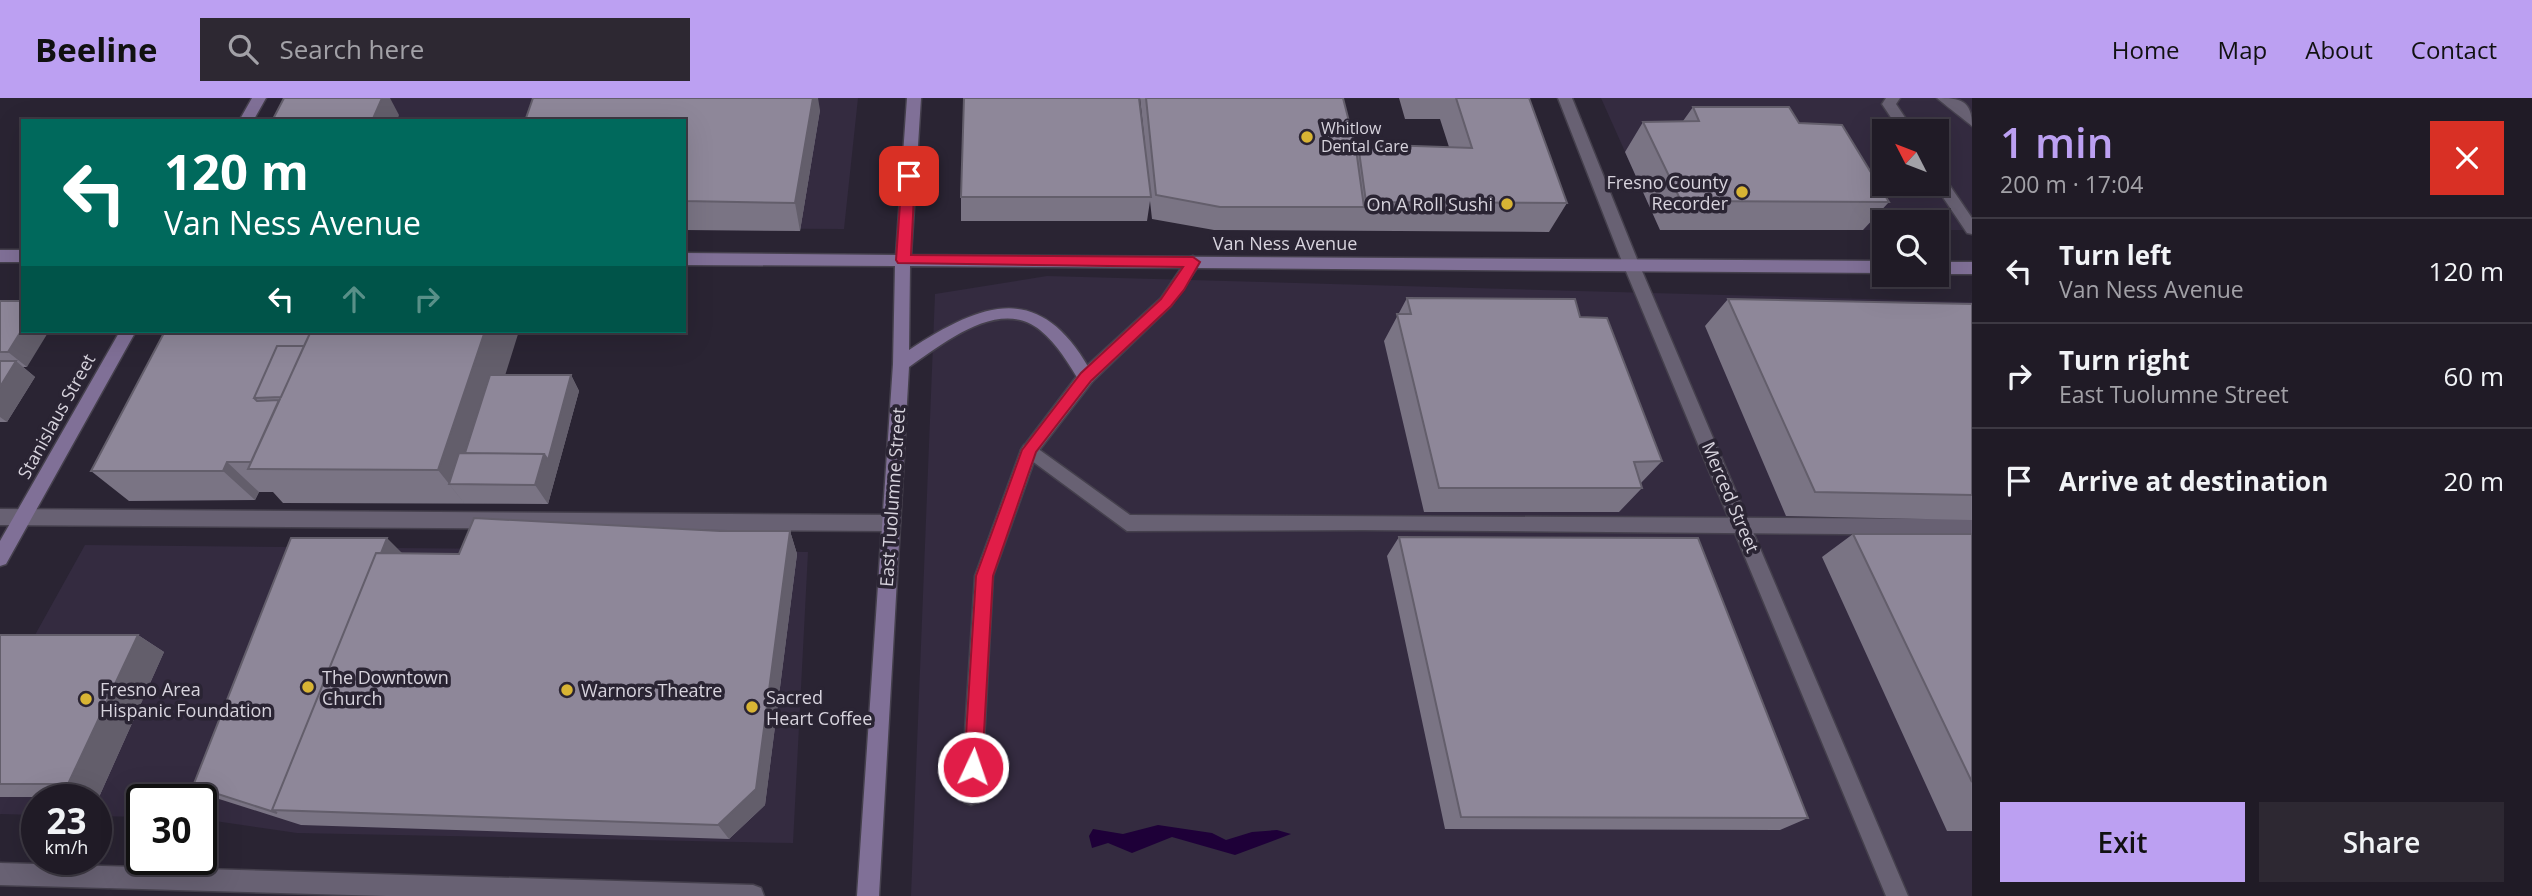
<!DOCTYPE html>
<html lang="en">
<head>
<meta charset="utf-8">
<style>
  :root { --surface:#201b26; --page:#2d2832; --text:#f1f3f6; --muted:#a2a1a7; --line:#3d3943; --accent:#bca0f2 }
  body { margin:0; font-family:"Open Sans",sans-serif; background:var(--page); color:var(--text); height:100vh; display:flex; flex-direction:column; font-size:26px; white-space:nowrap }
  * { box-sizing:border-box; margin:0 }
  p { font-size:23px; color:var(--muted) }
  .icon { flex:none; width:38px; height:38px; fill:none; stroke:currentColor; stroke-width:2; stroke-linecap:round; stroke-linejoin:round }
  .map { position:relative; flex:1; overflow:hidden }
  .panel { display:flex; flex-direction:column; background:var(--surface); width:560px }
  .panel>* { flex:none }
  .guide { position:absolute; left:21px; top:21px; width:665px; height:214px; border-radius:0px; box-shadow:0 7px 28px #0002,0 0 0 2px var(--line); background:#00695c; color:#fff; overflow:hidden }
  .needle { width:46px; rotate:312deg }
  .fabs { position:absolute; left:1872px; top:21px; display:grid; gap:14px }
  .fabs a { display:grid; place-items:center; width:77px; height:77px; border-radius:0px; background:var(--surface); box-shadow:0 7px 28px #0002,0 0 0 2px var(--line); font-size:35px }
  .speed { position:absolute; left:21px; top:686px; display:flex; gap:14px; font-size:35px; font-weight:700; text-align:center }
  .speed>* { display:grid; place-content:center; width:91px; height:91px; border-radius:50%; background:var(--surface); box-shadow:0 7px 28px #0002,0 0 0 2px var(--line); line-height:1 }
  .speed small { font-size:18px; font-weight:400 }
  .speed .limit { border:4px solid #111; border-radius:10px; background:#fff; color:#111 }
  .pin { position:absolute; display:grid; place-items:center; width:60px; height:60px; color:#fff; margin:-30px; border-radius:14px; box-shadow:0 4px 10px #0006 }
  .me { position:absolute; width:77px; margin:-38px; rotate:3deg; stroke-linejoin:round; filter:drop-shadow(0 0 5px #0008) }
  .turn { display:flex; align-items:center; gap:24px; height:147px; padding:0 28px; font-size:32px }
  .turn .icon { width:91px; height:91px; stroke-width:2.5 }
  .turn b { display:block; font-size:49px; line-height:60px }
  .lanes { display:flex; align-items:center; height:66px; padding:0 28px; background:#0003; justify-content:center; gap:35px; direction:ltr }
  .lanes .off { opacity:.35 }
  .round { display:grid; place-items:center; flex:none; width:74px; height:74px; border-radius:0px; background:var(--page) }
  .head { display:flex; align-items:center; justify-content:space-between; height:119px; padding:0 28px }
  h1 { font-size:42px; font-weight:600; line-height:52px; color:var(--accent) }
  .primary-button { display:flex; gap:14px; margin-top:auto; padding:14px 28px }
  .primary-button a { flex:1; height:80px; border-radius:0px; background:var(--accent); color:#111; font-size:28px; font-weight:600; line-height:80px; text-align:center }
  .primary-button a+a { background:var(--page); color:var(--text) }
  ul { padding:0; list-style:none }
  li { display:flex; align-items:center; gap:21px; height:105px; padding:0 28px; border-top:2px solid var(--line) }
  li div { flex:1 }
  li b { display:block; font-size:26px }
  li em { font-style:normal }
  header { display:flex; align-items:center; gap:42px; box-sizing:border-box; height:98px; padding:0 35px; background:var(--accent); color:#111 }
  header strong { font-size:33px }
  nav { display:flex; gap:38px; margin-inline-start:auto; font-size:24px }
  .search { width:490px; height:63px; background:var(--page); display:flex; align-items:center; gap:18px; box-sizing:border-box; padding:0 24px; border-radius:0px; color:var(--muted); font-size:26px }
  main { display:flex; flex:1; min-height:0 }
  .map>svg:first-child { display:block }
  .built { fill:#342b40; fill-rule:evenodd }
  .water { fill:#1e0038 }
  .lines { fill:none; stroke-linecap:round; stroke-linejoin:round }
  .service-casing { stroke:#45404d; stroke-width:3 }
  .minor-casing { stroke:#45404d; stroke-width:3 }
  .tertiary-casing { stroke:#45404d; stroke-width:3 }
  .secondary-casing { stroke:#45404d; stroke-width:3 }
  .service { fill:#686173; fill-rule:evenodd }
  .minor { fill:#686173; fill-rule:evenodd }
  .tertiary { fill:#686173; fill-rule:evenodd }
  .secondary { fill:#807097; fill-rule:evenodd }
  .wall { fill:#7a7484 }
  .shaded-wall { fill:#635e6b }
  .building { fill:#8e8799; stroke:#635e6b; stroke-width:2 }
  .route { fill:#e11d48; stroke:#92132f; stroke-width:2 }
  .poi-dot { fill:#d8b434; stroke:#2a2433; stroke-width:2.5 }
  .labels { text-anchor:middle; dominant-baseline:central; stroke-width:7; stroke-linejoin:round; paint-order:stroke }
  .far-poi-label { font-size:16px; fill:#d7d3dd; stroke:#2a2433; text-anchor:start }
  .poi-label { font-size:18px; fill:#d7d3dd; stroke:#2a2433; text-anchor:start }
  .street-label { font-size:18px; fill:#d7d3dd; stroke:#2a2433 }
</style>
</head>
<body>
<header>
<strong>Beeline</strong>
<div class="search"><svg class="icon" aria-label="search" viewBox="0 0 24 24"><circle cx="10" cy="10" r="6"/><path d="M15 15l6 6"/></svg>Search here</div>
<nav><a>Home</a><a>Map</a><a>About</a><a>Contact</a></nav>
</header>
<main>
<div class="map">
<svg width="1972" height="798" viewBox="0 0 1972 798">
  <rect width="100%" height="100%" fill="#2a2433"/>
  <path class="built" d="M318,0H858L844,131L684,130V23H307Z
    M1601,0H1972V132H1937V124H1885V132H1660ZM1885,33H1937V86H1885Z
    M1047,178L1972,204V798H911L935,196Z
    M85,447L808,454L793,745L297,735L201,721V702H142V719L96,718V702H37V717L0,716V600Z"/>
  <path class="water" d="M1158,727L1212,735L1226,742L1252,734L1277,732L1291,736L1235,757L1172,739L1132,755L1108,745L1092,750L1089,738L1093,731L1123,736Z"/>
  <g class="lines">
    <g class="service-casing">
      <path id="service" d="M1886,0H1900L1896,6L1914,33H1900L1882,6Z
        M1937,0C1960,0 1972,2 1972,28C1970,26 1940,3 1937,0Z
        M1937,74L1942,76L1972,120V136L1967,135L1934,86H1937Z
        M1030,345L1130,417L1972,421V437L1362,432L1127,433L1024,357L1021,352L1024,347Z
        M0,411L891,417L897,420L900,425L897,430L891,433L0,427Z"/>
    </g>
    <g class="minor-casing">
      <path id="minor" d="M1193,158L1201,164L1171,208L1092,284L1037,355L993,478L981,697L978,704L971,707L964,704L961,697L975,478L1021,352L1080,274L1161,200L1188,160Z"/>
    </g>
    <g class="tertiary-casing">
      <path id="tertiary" d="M1558,0H1572L1639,166L1908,798H1886L1623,166Z
        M0,765L753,787L761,790L764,798H386L0,787Z"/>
    </g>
    <g class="secondary-casing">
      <path id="secondary" d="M252,0H266L253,23H239Z
        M907,0H921L911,157L1885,163V175L910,168L909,252C987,201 1043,183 1094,279L1092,284H1080C1068,265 1058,247 1040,232C999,199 943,246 909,269L879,798H857L893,266L895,168L684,167V155L896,157Z
        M0,152H23V164H0Z
        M1937,164H1972V176H1937Z
        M120,233H136L6,466L0,468V443Z"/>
    </g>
    <use href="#service" class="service"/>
    <use href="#minor" class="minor"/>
    <use href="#tertiary" class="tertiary"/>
    <use href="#secondary" class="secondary"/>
  </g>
  <path class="wall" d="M1140,0H1343L1356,51L1358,46L1449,49L1440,21H1405L1399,0H1529L1567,105L1549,134L1214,132L1152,121L1150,103L1147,123H961V99L1145,46Z
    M1693,9L1799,25L1889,104L1863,132H1660L1625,54L1643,24L1683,23Z
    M820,12L800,133L684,132V23Z
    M1407,200L1580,219L1662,363L1640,386L1642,390L1619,414H1424L1384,243Z
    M1728,201L1972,206V422L1786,418L1705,228Z
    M0,203L27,269H23L35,279L7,324H0Z
    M165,233L505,277H571L579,293L548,406L283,405L273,394H259L255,402L129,403L91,373Z
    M720,433H790L797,456L765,707L729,741L301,727L219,701L193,688L402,455L459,456Z
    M1853,436H1972V733H1947L1822,459Z
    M1399,439L1808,720L1780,732L1445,731L1387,458Z
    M0,537H138L164,554L99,699H0Z"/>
  <path class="shaded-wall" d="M382,0H390L399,17L397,23H372Z
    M813,0H818L820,12L800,133L795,105Z
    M23,230V233H49L27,269L8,254Z
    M485,233H519L479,361L449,386L465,406L438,372Z
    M16,263L35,279L7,324L0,319V289Z
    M571,277L579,293L548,406L535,387L544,356Z
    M227,364L259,394L255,402L223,373Z
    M790,433L797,456L765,707L729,741L718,727Z
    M387,440L405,458L278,712Z
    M138,537L164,554L99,699L68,686Z"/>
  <path class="building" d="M284,0H382L372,23H272Z
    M533,0H813L795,105L684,103V23H525Z
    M964,0H1139L1151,99H961Z
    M1146,0H1343L1356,51L1364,109H1220L1156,97Z
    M1456,0H1529L1567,105L1366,104L1358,46L1472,50Z
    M1693,9H1789L1799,25L1842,27L1889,104L1681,103L1643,24L1699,23Z
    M1407,200L1575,201L1580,219L1607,220L1662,363L1634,364L1642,390H1439L1397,216H1411Z
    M1728,201L1972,206V397L1815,394Z
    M0,203H23V230L8,254H0Z
    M165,233H311L304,248H277L254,300L257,303L279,302L251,364H227L223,373H91Z
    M311,233H485L438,372L248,371Z
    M277,248H304L281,299L254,300Z
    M0,263H16L0,289Z
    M490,277H571L548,362L544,356L465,355Z
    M459,355L544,356L535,387L449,386Z
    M474,420L720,433H790L756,691L718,727L272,712L376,455L459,456Z
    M1853,436H1972V684Z
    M1399,439L1698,440L1808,720L1461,719Z
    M291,440H387L381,455H376L272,712L277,715L193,688Z
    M0,537H138L68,686H0Z"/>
  <path class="route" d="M909,73L915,78L911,157L1193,159L1200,164L1184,192L1171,208L1091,283L1036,354L993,478L982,669L980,676L973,678L966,676L964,669L976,478L1022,352L1081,275L1161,201L1183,169L898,165L896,162L902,78Z"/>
  <g class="poi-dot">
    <circle cx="1307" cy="39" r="7"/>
    <circle cx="1742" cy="94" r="7"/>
    <circle cx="1507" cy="106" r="7"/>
    <circle cx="308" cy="589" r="7"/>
    <circle cx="567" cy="592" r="7"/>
    <circle cx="86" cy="601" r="7"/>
    <circle cx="752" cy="609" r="7"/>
  </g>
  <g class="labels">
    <g class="far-poi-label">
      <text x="1321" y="30">Whitlow<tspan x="1321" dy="18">Dental Care</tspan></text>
    </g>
    <g class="poi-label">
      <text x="1728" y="84" text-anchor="end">Fresno County<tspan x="1728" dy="21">Recorder</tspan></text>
      <text x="1493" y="106" text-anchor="end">On A Roll Sushi</text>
      <text x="322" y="579">The Downtown<tspan x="322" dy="21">Church</tspan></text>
      <text x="100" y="591">Fresno Area<tspan x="100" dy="21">Hispanic Foundation</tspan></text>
      <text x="581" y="592">Warnors Theatre</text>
      <text x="766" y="599">Sacred<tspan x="766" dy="21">Heart Coffee</tspan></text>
    </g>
    <g class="street-label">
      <text x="1285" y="145">Van Ness Avenue</text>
      <text transform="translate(56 318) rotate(-61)">Stanislaus Street</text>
      <text transform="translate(892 399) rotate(-86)">East Tuolumne Street</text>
      <text transform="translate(1731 399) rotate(67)">Merced Street</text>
    </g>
  </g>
</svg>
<div class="fabs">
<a><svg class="needle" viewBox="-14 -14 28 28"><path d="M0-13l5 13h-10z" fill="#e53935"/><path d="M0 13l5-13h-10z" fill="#a2a1a7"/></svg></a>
<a><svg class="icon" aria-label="search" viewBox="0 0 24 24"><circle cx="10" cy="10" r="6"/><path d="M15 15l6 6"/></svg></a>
</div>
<div class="speed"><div>23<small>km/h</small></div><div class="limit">30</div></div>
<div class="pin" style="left:909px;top:78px;background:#d93025"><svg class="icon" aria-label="arrive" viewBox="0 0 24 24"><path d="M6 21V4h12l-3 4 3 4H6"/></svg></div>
<svg class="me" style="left:973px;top:669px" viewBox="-20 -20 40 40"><circle r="17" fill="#e11d48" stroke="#fff" stroke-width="3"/><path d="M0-11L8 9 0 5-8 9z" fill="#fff"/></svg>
<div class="guide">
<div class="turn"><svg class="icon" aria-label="left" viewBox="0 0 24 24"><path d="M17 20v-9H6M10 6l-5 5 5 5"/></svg><div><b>120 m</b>Van Ness Avenue</div></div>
<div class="lanes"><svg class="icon" aria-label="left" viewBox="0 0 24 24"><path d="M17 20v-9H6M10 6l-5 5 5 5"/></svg><svg class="icon off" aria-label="ahead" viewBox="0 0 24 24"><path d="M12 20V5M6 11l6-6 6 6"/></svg><svg class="icon off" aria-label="right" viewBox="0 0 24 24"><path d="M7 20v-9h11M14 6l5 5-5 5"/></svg></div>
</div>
</div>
<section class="panel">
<div class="head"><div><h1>1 min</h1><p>200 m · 17:04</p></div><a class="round" style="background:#d93025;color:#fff"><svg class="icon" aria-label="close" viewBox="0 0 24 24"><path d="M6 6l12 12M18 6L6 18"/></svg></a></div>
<ul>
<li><svg class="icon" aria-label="left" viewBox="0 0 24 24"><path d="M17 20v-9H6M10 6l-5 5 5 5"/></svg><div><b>Turn left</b><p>Van Ness Avenue</p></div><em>120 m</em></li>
<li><svg class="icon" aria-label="right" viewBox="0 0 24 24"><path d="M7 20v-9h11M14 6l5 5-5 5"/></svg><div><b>Turn right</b><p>East Tuolumne Street</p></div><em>60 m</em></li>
<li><svg class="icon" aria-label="arrive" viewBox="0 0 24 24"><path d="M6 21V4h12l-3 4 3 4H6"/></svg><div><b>Arrive at destination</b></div><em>20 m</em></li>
</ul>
<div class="primary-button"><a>Exit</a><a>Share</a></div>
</section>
</main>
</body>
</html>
